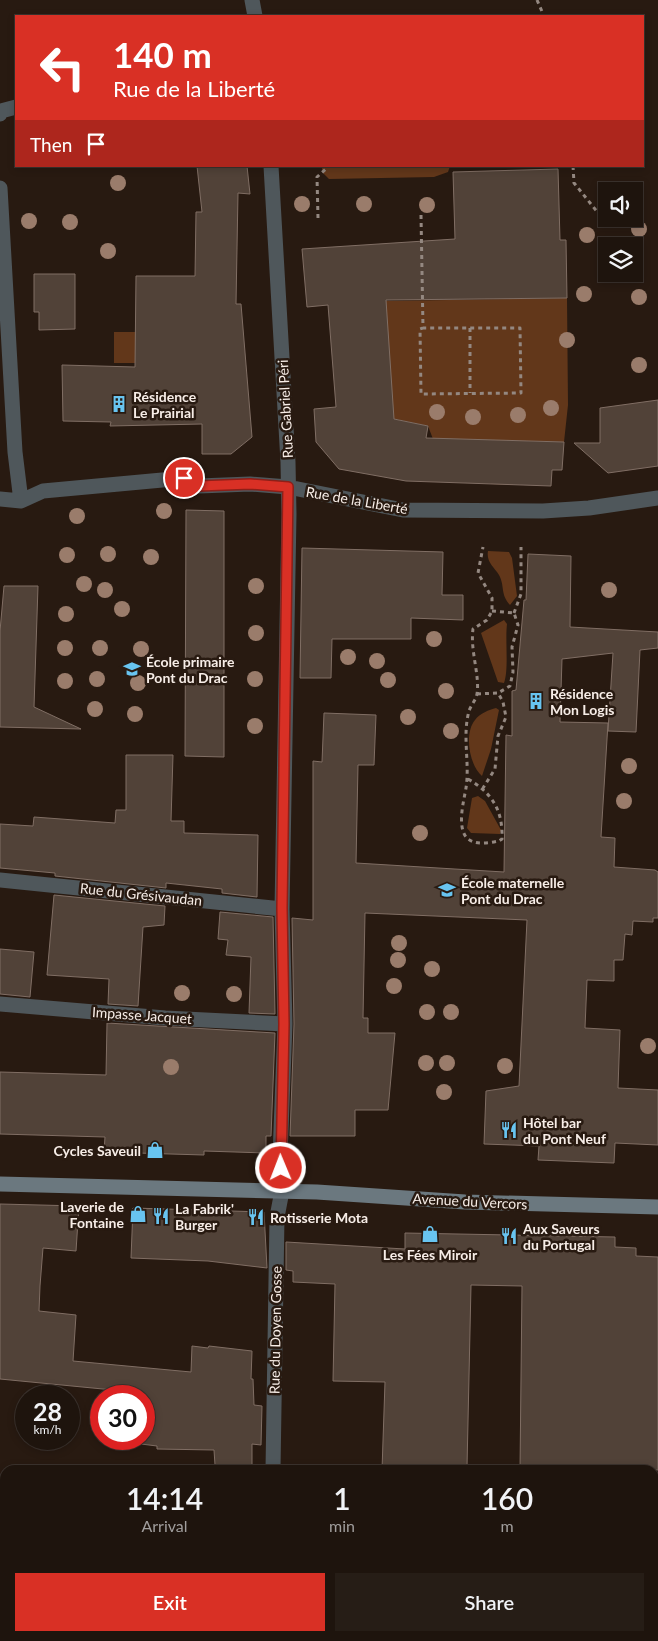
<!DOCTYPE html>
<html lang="en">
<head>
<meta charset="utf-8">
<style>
  :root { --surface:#1e140d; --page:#261d16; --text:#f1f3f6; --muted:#a19e9d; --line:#3c332e; --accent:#d93025 }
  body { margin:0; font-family:Lato,sans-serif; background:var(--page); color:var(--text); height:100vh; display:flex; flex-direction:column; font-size:19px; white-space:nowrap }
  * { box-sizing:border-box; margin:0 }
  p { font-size:16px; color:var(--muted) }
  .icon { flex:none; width:28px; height:28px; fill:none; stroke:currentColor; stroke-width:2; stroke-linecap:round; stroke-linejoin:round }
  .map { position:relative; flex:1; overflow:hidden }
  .details { position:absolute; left:0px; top:1465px; width:659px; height:176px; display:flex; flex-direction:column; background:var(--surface); border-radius:15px 15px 0 0; box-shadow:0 2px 8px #0003,0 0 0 1px var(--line) }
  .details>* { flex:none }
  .banner { position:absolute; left:15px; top:15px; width:629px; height:152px; border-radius:0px; box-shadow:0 2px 8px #0003,0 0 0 1px var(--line); background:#d93025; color:#fff; overflow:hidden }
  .fabs { position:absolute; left:598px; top:182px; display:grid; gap:10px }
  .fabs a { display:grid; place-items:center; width:45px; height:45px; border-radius:0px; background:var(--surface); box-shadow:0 2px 8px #0003,0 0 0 1px var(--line); font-size:25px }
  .speed { position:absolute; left:15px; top:1385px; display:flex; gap:10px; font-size:25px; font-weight:700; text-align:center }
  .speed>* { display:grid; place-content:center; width:65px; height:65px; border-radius:50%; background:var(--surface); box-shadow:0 2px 8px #0003,0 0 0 1px var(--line); line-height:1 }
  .speed small { font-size:12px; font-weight:400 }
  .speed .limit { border:8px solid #d22; background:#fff; color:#111 }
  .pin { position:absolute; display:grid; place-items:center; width:42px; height:42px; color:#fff; margin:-21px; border:2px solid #fff; border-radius:50%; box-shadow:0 1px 5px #0007 }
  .me { position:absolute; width:55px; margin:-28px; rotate:359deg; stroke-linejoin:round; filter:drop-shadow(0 0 4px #0008) }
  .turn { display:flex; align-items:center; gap:18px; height:105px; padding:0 15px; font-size:22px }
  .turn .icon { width:65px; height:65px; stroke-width:2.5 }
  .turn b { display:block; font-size:35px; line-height:42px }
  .then { display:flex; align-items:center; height:48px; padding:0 15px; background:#0003; gap:10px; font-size:19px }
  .eta { display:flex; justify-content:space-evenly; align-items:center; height:85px; text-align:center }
  .eta b { font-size:30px; font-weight:600; line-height:35px }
  .button { display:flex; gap:10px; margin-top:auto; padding:10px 15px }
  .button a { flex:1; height:58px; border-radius:0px; background:var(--accent); color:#fff; font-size:20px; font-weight:600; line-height:58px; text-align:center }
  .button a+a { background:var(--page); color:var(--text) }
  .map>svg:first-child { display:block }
  .green { fill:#62371a }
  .building { fill:#514238; stroke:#806e64 }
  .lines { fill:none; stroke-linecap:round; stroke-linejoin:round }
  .path { stroke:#948881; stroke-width:3; stroke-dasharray:4 4; stroke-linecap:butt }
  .street { stroke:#4f575b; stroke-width:15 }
  .secondary { stroke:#6b787f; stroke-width:15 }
  .tree { fill:#9a7c6b }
  .route-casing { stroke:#8d1f18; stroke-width:12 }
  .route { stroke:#d93025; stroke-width:9 }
  .labels { text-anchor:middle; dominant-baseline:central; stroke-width:5; stroke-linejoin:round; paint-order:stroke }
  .poi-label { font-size:14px; font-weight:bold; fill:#f7ede7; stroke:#281a11; text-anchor:start }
  .street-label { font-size:14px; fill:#f7ede7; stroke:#281a11 }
</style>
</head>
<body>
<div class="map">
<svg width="658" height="1641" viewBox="0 0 658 1641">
  <rect width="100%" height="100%" fill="#281a11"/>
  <path class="green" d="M322,166H450L448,172L434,177L329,179L322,172Z
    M567,298L568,405L564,442L514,441L513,485L491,484L492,461L433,439L428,426L386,417V301Z
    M114,332H160L139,363H114Z
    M488,551L509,552L512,558L517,596L510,605C500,594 505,586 499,575C494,567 486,562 488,551Z
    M504,620L507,624C505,640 509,670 504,683L498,682L481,633Z
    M496,708L499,710L491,749L482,776C469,765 464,733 475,720C480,713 489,710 496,708Z
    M478,796L485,801L501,830L500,834L471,833L467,828L472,798Z"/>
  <path class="building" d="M197,166H247L250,194L238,193L236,304H241L252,437L231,454H202V424L110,426L111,422L63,421L62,365L135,367L136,276H195L196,212H202Z
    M558,169L560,240H566L567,298L386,300L394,419L428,426L426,438L564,442L562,470H552L551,486L406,481L339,469L316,442L314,409L336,407L328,305L307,307L302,249L455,239L453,172Z
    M34,274H75V329L39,330V312H34Z
    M658,400V466L608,473L574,443H600V408Z
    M186,510L224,511V757L185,756Z
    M302,548L443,552L442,595H463V620L411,618V639H332L331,678H300Z
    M528,554L571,556L570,627L658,632V648L640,650L636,732L608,731L613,653L562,659L560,722L608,723L601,837L615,838L614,867L655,870L658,872V918H653V922L633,921L632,935L625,934L623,960H614V981L587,980L585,1028L620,1030L618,1088L658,1090V1145L615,1143L614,1163L538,1160L539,1146L484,1144L486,1091L519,1086L527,920L365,913L363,1018H368V1033H395L388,1110H355V1136H290L294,1024L292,918L313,920V761L322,762L324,713L376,715L374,765H358L356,863L504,872L506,735L512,736V691L516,690L524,600H526Z
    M4,586H38L34,707L81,729L0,727V631Z
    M126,755H173L171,821H184V833L258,835L257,897L222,893V889L166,883V888L55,876V873L0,868V824L33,826L34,817L115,823L116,810H126Z
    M54,895L165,906L164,925L143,927L138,1006L108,1004L109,979L47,975Z
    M220,912L273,917L275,1014L249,1013L251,957L226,955L228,940L218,939Z
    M0,949L34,952L30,997L0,994Z
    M107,1023L275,1033L271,1136H266V1153L204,1151V1155L104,1152L105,1137L0,1134V1072L106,1075Z
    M0,1204L79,1206L76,1251L43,1248L40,1286L39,1311L76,1315L73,1361L191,1372L192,1346L208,1348L209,1346L252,1351L251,1379H253L254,1405L262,1406L261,1445L252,1444V1468L215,1465L214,1450L157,1449V1446L141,1444V1439H144V1393L0,1379Z
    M133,1208L264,1212L267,1268L208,1261L131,1258Z
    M405,1233L615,1237V1247L636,1248V1256L658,1257V1470H520L522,1286L471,1285L467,1467L446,1466V1470H382L385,1382L333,1381L335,1284L293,1282V1271L286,1270V1242L405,1249Z"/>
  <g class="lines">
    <path class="path" d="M537,0L544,16
      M573,166L574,183L599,214
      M421,215L423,328L420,329L421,394L521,393L520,328H423
      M318,218L317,177L329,166
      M470,328V393
      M492,611L514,613L518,625L512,647L513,672L510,686L498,693
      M514,613L521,594V547
      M477,694L498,693L503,702L506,717L498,736L495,769L483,788
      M468,779C492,793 503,810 502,839L499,841C489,843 474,846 466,837C457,825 464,800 466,788C470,763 462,736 469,711C471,705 476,700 477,694C480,675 470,651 473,629L487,620L492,611V598L478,573L483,547"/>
    <path class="street" d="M252,0L255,16
      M0,114L1,111L16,107
      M271,166L288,462L289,514L282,909L285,1024L280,1156L282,1191L277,1217L273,1470
      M0,188L15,452L21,501
      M0,499L21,501L43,491L184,478L199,486L250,484L288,487L403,510L543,511L589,508L658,498
      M0,880L282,909
      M0,1004L165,1018L285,1024
      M271,1641V1636"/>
    <path class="secondary" d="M0,1184L317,1192L465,1202L658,1207"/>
  </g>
  <g class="tree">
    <circle cx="118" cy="183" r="8"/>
    <circle cx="302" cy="204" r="8"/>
    <circle cx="364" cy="204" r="8"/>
    <circle cx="427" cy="205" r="8"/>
    <circle cx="29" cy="221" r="8"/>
    <circle cx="70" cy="222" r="8"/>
    <circle cx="639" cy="229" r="8"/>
    <circle cx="587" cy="235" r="8"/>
    <circle cx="108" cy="251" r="8"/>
    <circle cx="584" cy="294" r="8"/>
    <circle cx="639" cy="297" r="8"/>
    <circle cx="567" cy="340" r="8"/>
    <circle cx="639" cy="365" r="8"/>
    <circle cx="551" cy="408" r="8"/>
    <circle cx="437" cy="412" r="8"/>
    <circle cx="518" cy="415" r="8"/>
    <circle cx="473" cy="417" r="8"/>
    <circle cx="164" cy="511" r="8"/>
    <circle cx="77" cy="516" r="8"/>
    <circle cx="108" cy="554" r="8"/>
    <circle cx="67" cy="555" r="8"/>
    <circle cx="151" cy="557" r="8"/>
    <circle cx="84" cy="584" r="8"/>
    <circle cx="256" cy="586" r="8"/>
    <circle cx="105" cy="590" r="8"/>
    <circle cx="609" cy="590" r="8"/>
    <circle cx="122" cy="609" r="8"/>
    <circle cx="66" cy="614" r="8"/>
    <circle cx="256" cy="633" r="8"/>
    <circle cx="434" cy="639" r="8"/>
    <circle cx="65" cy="648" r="8"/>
    <circle cx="100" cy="648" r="8"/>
    <circle cx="141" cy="649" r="8"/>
    <circle cx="348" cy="657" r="8"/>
    <circle cx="377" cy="661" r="8"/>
    <circle cx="97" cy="679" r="8"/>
    <circle cx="255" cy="679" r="8"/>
    <circle cx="388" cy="680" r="8"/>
    <circle cx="65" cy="681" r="8"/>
    <circle cx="138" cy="683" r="8"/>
    <circle cx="446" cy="691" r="8"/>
    <circle cx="95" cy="709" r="8"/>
    <circle cx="135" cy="714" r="8"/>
    <circle cx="408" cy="717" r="8"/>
    <circle cx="255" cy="726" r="8"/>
    <circle cx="451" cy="731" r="8"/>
    <circle cx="629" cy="766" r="8"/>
    <circle cx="624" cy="801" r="8"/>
    <circle cx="420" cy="833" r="8"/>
    <circle cx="399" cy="943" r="8"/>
    <circle cx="398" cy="960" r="8"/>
    <circle cx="432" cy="969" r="8"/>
    <circle cx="394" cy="986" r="8"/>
    <circle cx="182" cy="993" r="8"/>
    <circle cx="234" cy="994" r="8"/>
    <circle cx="427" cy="1012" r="8"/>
    <circle cx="451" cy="1012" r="8"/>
    <circle cx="648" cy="1046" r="8"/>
    <circle cx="426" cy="1063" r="8"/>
    <circle cx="447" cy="1063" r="8"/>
    <circle cx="505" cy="1066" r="8"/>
    <circle cx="171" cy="1067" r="8"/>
    <circle cx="444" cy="1092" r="8"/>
  </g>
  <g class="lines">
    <g class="route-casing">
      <path id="route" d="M184,478L199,486L250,484L288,487L282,908L284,1024L281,1168"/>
    </g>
    <use href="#route" class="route"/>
  </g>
  <defs>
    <g id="building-bare" transform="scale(1.35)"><path d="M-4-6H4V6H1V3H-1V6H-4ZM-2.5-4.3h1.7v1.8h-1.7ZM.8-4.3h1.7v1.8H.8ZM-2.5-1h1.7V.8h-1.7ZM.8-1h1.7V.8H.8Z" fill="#68c4f0" stroke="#281a11" stroke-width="2.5" paint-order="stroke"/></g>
    <g id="school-bare" transform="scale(1.35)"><path d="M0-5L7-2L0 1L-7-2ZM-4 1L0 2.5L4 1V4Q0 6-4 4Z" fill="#68c4f0" stroke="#281a11" stroke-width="2.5" paint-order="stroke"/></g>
    <g id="restaurant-bare" transform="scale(1.35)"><path d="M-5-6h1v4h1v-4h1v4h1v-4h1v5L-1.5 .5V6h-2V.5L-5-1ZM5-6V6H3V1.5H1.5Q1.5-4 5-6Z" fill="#68c4f0" stroke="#281a11" stroke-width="2.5" paint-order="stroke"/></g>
    <g id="shop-bare" transform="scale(1.35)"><path d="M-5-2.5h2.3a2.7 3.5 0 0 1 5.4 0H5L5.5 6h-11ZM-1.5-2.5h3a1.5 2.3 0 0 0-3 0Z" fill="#68c4f0" stroke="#281a11" stroke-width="2.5" paint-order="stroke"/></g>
  </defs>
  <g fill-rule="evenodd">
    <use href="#building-bare" x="119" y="404"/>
    <use href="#school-bare" x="132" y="669"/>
    <use href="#building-bare" x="536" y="701"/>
    <use href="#school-bare" x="447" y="890"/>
    <use href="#restaurant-bare" x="509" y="1130"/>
    <use href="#shop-bare" x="155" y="1150"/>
    <use href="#shop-bare" x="138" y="1214"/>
    <use href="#restaurant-bare" x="161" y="1216"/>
    <use href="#restaurant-bare" x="256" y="1217"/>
    <use href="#shop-bare" x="430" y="1234"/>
    <use href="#restaurant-bare" x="509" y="1236"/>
  </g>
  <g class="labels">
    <g class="poi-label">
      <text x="133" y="396">Résidence<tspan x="133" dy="16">Le Prairial</tspan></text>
      <text x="146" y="661">École primaire<tspan x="146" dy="16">Pont du Drac</tspan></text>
      <text x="550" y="693">Résidence<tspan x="550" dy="16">Mon Logis</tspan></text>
      <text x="461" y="882">École maternelle<tspan x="461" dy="16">Pont du Drac</tspan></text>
      <text x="523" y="1122">Hôtel bar<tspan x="523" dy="16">du Pont Neuf</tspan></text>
      <text x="141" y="1150" text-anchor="end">Cycles Saveuil</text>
      <text x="124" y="1206" text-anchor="end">Laverie de<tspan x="124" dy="16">Fontaine</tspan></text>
      <text x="175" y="1208">La Fabrik'<tspan x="175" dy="16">Burger</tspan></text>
      <text x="270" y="1217">Rotisserie Mota</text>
      <text x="523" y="1228">Aux Saveurs<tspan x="523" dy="16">du Portugal</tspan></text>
      <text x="430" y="1254" text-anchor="middle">Les Fées Miroir</text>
    </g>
    <g class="street-label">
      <text transform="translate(285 409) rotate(-93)">Rue Gabriel Péri</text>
      <text transform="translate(357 500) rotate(10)">Rue de la Liberté</text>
      <text transform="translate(141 894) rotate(6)">Rue du Grésivaudan</text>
      <text transform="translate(142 1015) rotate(4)">Impasse Jacquet</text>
      <text transform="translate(470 1201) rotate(3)">Avenue du Vercors</text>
      <text transform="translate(275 1330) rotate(-89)">Rue du Doyen Gosse</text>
    </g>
  </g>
</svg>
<div class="fabs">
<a><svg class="icon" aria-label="sound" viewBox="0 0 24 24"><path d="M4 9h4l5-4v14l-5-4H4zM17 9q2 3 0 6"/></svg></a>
<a><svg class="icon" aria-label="layers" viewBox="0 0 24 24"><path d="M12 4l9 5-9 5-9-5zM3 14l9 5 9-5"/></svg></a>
</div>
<div class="speed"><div>28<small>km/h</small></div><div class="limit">30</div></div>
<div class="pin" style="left:184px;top:478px;background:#d93025"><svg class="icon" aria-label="arrive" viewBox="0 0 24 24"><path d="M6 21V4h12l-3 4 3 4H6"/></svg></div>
<svg class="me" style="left:281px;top:1168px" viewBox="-20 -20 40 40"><circle r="17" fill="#d93025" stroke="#fff" stroke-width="3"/><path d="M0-11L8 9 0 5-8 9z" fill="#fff"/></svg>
<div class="banner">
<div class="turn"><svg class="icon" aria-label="left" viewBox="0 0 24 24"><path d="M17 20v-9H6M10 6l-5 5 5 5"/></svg><div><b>140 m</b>Rue de la Liberté</div></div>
<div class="then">Then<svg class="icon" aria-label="arrive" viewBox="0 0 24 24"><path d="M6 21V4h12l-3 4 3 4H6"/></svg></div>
</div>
<section class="details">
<div class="eta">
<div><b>14:14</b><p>Arrival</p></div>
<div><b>1</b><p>min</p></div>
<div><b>160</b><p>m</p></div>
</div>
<div class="button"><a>Exit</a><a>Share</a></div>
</section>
</div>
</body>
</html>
